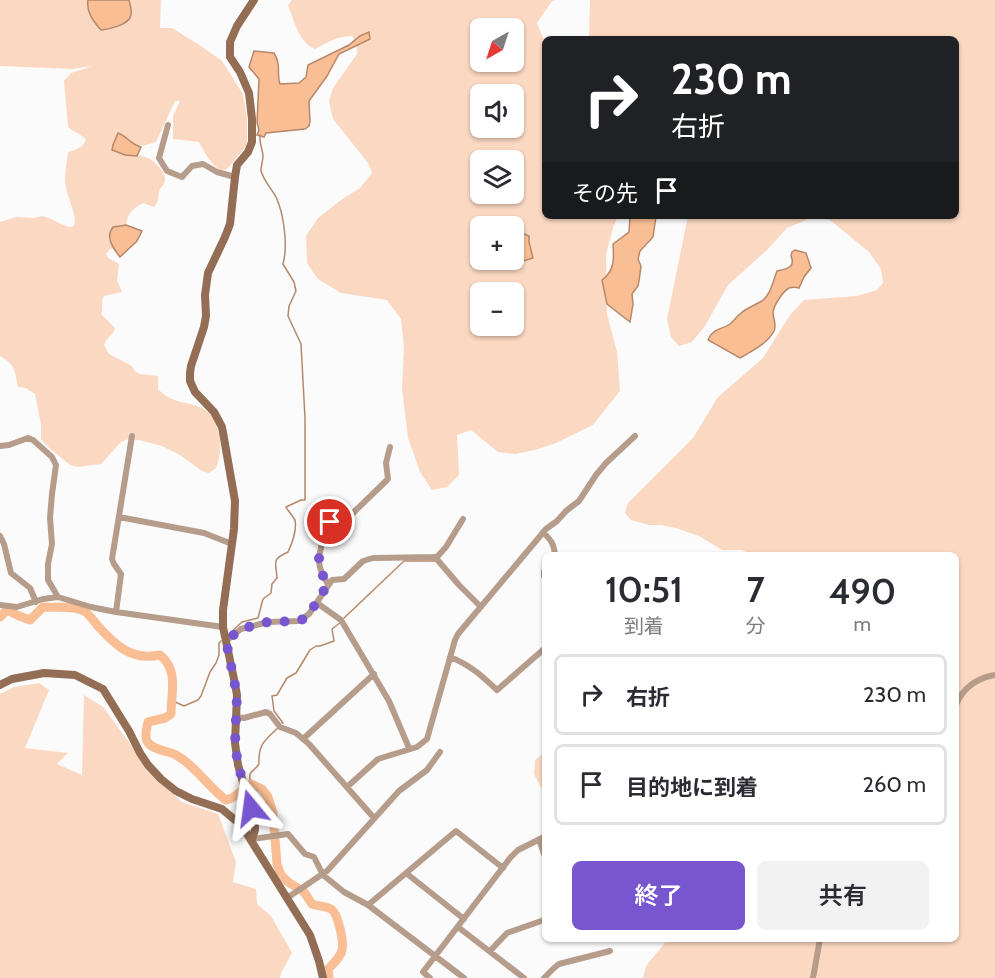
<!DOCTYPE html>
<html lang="ja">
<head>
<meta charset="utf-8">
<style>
  :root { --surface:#fff; --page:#f2f2f3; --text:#2b2b33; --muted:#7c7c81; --line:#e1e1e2; --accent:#7856d0 }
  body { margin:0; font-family:Cabin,"Noto Sans JP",sans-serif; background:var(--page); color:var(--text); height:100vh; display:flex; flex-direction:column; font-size:22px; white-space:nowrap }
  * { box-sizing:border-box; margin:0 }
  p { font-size:20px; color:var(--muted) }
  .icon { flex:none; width:33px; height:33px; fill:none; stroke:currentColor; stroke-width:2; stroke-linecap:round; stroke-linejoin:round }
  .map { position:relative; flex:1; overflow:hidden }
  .drawer { position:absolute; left:542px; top:552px; width:417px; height:390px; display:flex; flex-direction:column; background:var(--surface); border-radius:9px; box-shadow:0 2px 4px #0004 }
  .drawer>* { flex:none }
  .hud { position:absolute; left:542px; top:36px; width:417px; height:183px; border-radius:9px; box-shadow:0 2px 4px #0004; background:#202124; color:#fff; overflow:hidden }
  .needle { width:39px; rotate:219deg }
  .controls { position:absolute; left:470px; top:18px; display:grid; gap:12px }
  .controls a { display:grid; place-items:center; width:54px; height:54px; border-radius:9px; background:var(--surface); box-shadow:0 2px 4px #0004; font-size:30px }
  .pin { position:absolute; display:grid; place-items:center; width:51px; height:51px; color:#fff; margin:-26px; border:3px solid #fff; border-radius:50%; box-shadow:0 2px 6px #0007 }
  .me { position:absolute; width:66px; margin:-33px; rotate:344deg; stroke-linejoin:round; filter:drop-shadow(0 0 4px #0008) }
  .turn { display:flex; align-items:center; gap:21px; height:126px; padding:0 30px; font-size:27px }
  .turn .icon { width:78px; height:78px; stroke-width:2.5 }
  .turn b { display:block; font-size:42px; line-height:51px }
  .then { display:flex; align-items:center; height:57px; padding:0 30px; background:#0003; gap:12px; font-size:22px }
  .eta { display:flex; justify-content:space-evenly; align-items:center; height:102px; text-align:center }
  .eta b { font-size:36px; font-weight:600; line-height:42px }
  .action { display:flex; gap:12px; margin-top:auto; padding:12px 30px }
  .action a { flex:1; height:69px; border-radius:9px; background:var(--accent); color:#fff; font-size:24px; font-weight:600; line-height:69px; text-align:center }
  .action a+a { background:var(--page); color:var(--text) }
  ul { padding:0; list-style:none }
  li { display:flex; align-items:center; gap:18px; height:81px; margin:0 12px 9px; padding:0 18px; border:3px solid var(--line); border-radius:9px }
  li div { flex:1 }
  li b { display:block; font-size:22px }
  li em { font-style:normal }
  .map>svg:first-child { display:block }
  .green { fill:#fad8c1; fill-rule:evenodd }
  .water { fill:#fabe95; stroke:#b6886a; stroke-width:1.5 }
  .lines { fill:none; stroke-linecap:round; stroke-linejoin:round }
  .stream { stroke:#b6886a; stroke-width:1.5 }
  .river { stroke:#fabe95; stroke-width:9 }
  .street { stroke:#b69c8b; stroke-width:6 }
  .secondary { stroke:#936e55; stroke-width:8 }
  .route { stroke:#7856d0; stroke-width:10; stroke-dasharray:0 18 }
</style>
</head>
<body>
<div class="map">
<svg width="995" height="978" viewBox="0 0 995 978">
  <rect width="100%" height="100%" fill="#fbfbfb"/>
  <path class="green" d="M0,0H161L160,28H172L201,46L222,61L243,94L247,119V142L246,146L228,168C227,169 225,170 223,170C214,171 203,149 199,142L173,139V116L180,101H175L156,142C142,146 138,149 127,137L112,149L114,152C125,154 138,154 148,158C155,161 166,172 165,181C164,184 162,187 160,189C157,196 160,201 154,207L143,203C132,209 128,213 126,225L113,227L110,229V243L113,248L110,249L106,254L108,258L119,264L117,280L122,292L104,296C100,302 104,308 101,314L115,328C113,335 106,338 104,345L109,354L132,366L135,371L140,374L158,376V389C179,413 211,392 219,435C221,447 220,458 216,468L209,473L202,471L180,455L162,446L139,440L128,439L121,442L101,464L77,467L70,465L48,447L41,439V424L35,394L26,388L18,387C15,371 15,364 0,356V222L16,217L34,218L42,216L49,218L63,225L70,227L74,226C78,214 65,195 65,180C65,171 67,161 68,152C76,150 82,148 86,140C82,134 73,132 68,127L64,81L71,73L92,66L73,69L0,66Z
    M292,0H555L552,1L537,23L544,40V216H618L613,228L606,255L607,314L617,352L620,391L593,425L556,443L535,450L515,454L498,452L471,430L457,435L459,475L447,487L432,490L420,472L408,438L402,388L404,346L401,319L387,300L341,293L318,279L307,263L306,236L318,218L341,200L360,188L372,173L368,163L333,119L329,101L333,88L357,54V44L352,36C338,36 328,42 315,49C299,43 294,20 288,5ZM480,28H513V62H480ZM480,94H513V128H480ZM480,160H513V194H480ZM480,226H513V260H480ZM480,292H513V326H480Z
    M590,0H995V978H643L646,966L668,939H956V555H752L742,550H722L699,536L676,528L661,525H649L631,520L625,513L628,503L693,438L718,397L763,358L790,315L804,300L857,296L877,290L883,283L881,269L869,252L830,220L813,217L787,228L767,250L728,285L705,326L692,342L679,346L671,337L667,319L688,216H956V39H589Z
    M39,683L49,690L25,748L68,753L57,764L82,775L84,695L103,707L157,780L182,802L218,814L236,862L233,882L256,889L257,904L271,916L292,953L281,973L280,978H0V694L14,687Z
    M544,753V792L543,791L534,774L535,760Z"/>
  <path class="water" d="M88,0H129C130,4 132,11 131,15C129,25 110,29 101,30C93,21 86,12 88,0Z
    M369,32L370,39L339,54L327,76L309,101L310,121L309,126L305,129L266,133L264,137L257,135L259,130L257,123L259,79L249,67L254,51L274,53C282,66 276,73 280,84L299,83L306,77L308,65L349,45L360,36Z
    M118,133C127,136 131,145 141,147L137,156L125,155L112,150L113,145Z
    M630,216H656L653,237L640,251L638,259L641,266L639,281L638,286L632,294L633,304L630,322L607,304L602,280C615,271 614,257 613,244L629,232Z
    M126,225L142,231L137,241L120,257C113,248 105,237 113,227Z
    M521,230L524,234L529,236V242L533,258L520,262C511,253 512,243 516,232Z
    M795,250L806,253L811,268L804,277L799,288C796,287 792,287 789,288C783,291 774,305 773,312C773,318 777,325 774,331C767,344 752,351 740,358L708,340C713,328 721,330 730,324C734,321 737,316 741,313C747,308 755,305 762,301C771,294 773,281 777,271C786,269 796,268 791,256L792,252Z"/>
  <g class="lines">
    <path class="stream" d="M344,618L404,561H435
      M227,636L242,622L258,618L263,599L271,593L272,584L277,578C276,561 271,560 288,552C292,544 297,530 295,520C293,516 288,511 286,507L301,500H305V418L301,344L288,316L289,306L296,291L294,282L283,264C288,246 284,214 276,197C271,188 264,181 261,171C261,166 263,161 263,155C262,148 259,142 260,135
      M171,700L184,706L198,700L201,696L210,672L216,663L219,655V643L221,641
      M282,723H283L274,711L272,696L277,695L287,678L296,673L310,650L316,646H320L334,641L332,629L341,622
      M251,784C247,770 253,773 259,764C258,744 265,740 279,727"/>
    <path class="river" d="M0,617L7,610L19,616L30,620L43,607C55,608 73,605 84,611C89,614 93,620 97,625C115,645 131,661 160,655C179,670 171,694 171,714L165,718L148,722C147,728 144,735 147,741C152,751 168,750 176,755C196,766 208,787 226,800L232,798L251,784L262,789L268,797L273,813L277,864L281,875L288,882L304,892L312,904C317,906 326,906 331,909C338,913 344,942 342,950C341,957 333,964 328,969L329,978"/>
    <path class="street" d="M168,125L159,158L167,171L182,177L192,166L203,164L217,172L235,177
      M0,446L9,445L28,438L33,440L52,457L56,465L52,494L50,518L52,544L48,564V580L58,597
      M119,517L204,533L232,544
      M543,532C551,540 554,544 555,555
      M0,536L4,544L11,573L30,588L36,602
      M435,557L459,585L481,607
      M544,571V576
      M328,584C324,578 320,571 319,562C318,557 320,553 321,548C322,544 321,538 322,534C326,524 337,513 348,516L353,513L386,481L388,479L386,463L390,447
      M317,603L341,620L389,701L409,748
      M0,605L17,607L43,599L58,597L91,607L116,612L223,627
      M116,612L121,574L114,564L112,559L132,436
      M226,641L241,629L268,622L299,621L309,614L332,580L344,579L363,561L373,558L437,557L446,547L463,519
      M450,657C470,665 481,675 497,690L544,649
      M956,705C963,688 977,678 995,675
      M236,717L244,718L266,712L270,714L280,727L296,733L309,744L374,818
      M303,739L374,674
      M347,787L378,759L417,747L427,739L455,640L458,634L546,529L557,521L566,511L579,501L596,475L606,463L635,436
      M252,839L288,834L305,854L314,857L323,875L344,892L368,905L464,978
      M539,839L544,854
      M406,873L464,919
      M287,898L327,871L399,791L427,770L440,752
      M368,905L456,831L503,868
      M458,927L524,978
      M490,951L507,933L544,920
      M430,978L423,972L510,858L518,850L544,837
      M544,978L554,968L559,964L610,951
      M813,978L820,939"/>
    <path class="secondary" d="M0,685L12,679L44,673L75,675L103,689L129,731L140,753L148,765L161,779L176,791L192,799L222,809L242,826L310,935L319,961L323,978
      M252,839L255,830V823L238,765L235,743L237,695L234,679L223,627V610L234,529L235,501L222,427L214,412L195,392L190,381V373L191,366L204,327L206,316L205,295L208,273L225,237L230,224L235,177L237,165L248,152L252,142V119L249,93L240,72L230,57V42L237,26L254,0"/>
  </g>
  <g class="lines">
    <path class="route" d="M251,808L238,765L235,743L237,695L226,641L241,629L268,622L299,621L305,618L309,614L328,584L322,574L319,558L321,547L322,535L330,522"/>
  </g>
</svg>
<div class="controls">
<a><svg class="needle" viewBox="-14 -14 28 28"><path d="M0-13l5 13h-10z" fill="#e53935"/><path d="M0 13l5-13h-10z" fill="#7c7c81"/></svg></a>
<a><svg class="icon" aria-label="sound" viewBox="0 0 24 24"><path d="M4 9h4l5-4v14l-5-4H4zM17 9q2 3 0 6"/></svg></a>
<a><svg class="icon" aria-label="layers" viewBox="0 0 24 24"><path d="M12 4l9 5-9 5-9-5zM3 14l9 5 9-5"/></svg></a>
<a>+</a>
<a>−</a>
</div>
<div class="pin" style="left:330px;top:522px;background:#d93025"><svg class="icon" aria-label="arrive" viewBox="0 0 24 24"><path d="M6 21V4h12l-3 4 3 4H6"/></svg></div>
<svg class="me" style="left:251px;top:808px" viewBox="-20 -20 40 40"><path d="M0-17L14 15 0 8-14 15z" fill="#7856d0" stroke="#fff" stroke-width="4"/></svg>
<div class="hud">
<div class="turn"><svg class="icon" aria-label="right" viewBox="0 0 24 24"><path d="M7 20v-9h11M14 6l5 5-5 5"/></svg><div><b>230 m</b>右折</div></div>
<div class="then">その先<svg class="icon" aria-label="arrive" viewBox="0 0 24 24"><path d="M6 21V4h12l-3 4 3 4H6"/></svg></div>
</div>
<section class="drawer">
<div class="eta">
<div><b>10:51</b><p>到着</p></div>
<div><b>7</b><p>分</p></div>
<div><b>490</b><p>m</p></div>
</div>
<ul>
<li><svg class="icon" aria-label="right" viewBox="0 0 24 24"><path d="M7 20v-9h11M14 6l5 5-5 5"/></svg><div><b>右折</b></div><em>230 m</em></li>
<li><svg class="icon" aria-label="arrive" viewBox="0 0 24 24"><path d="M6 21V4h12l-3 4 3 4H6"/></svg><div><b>目的地に到着</b></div><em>260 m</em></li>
</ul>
<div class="action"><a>終了</a><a>共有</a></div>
</section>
</div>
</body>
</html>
